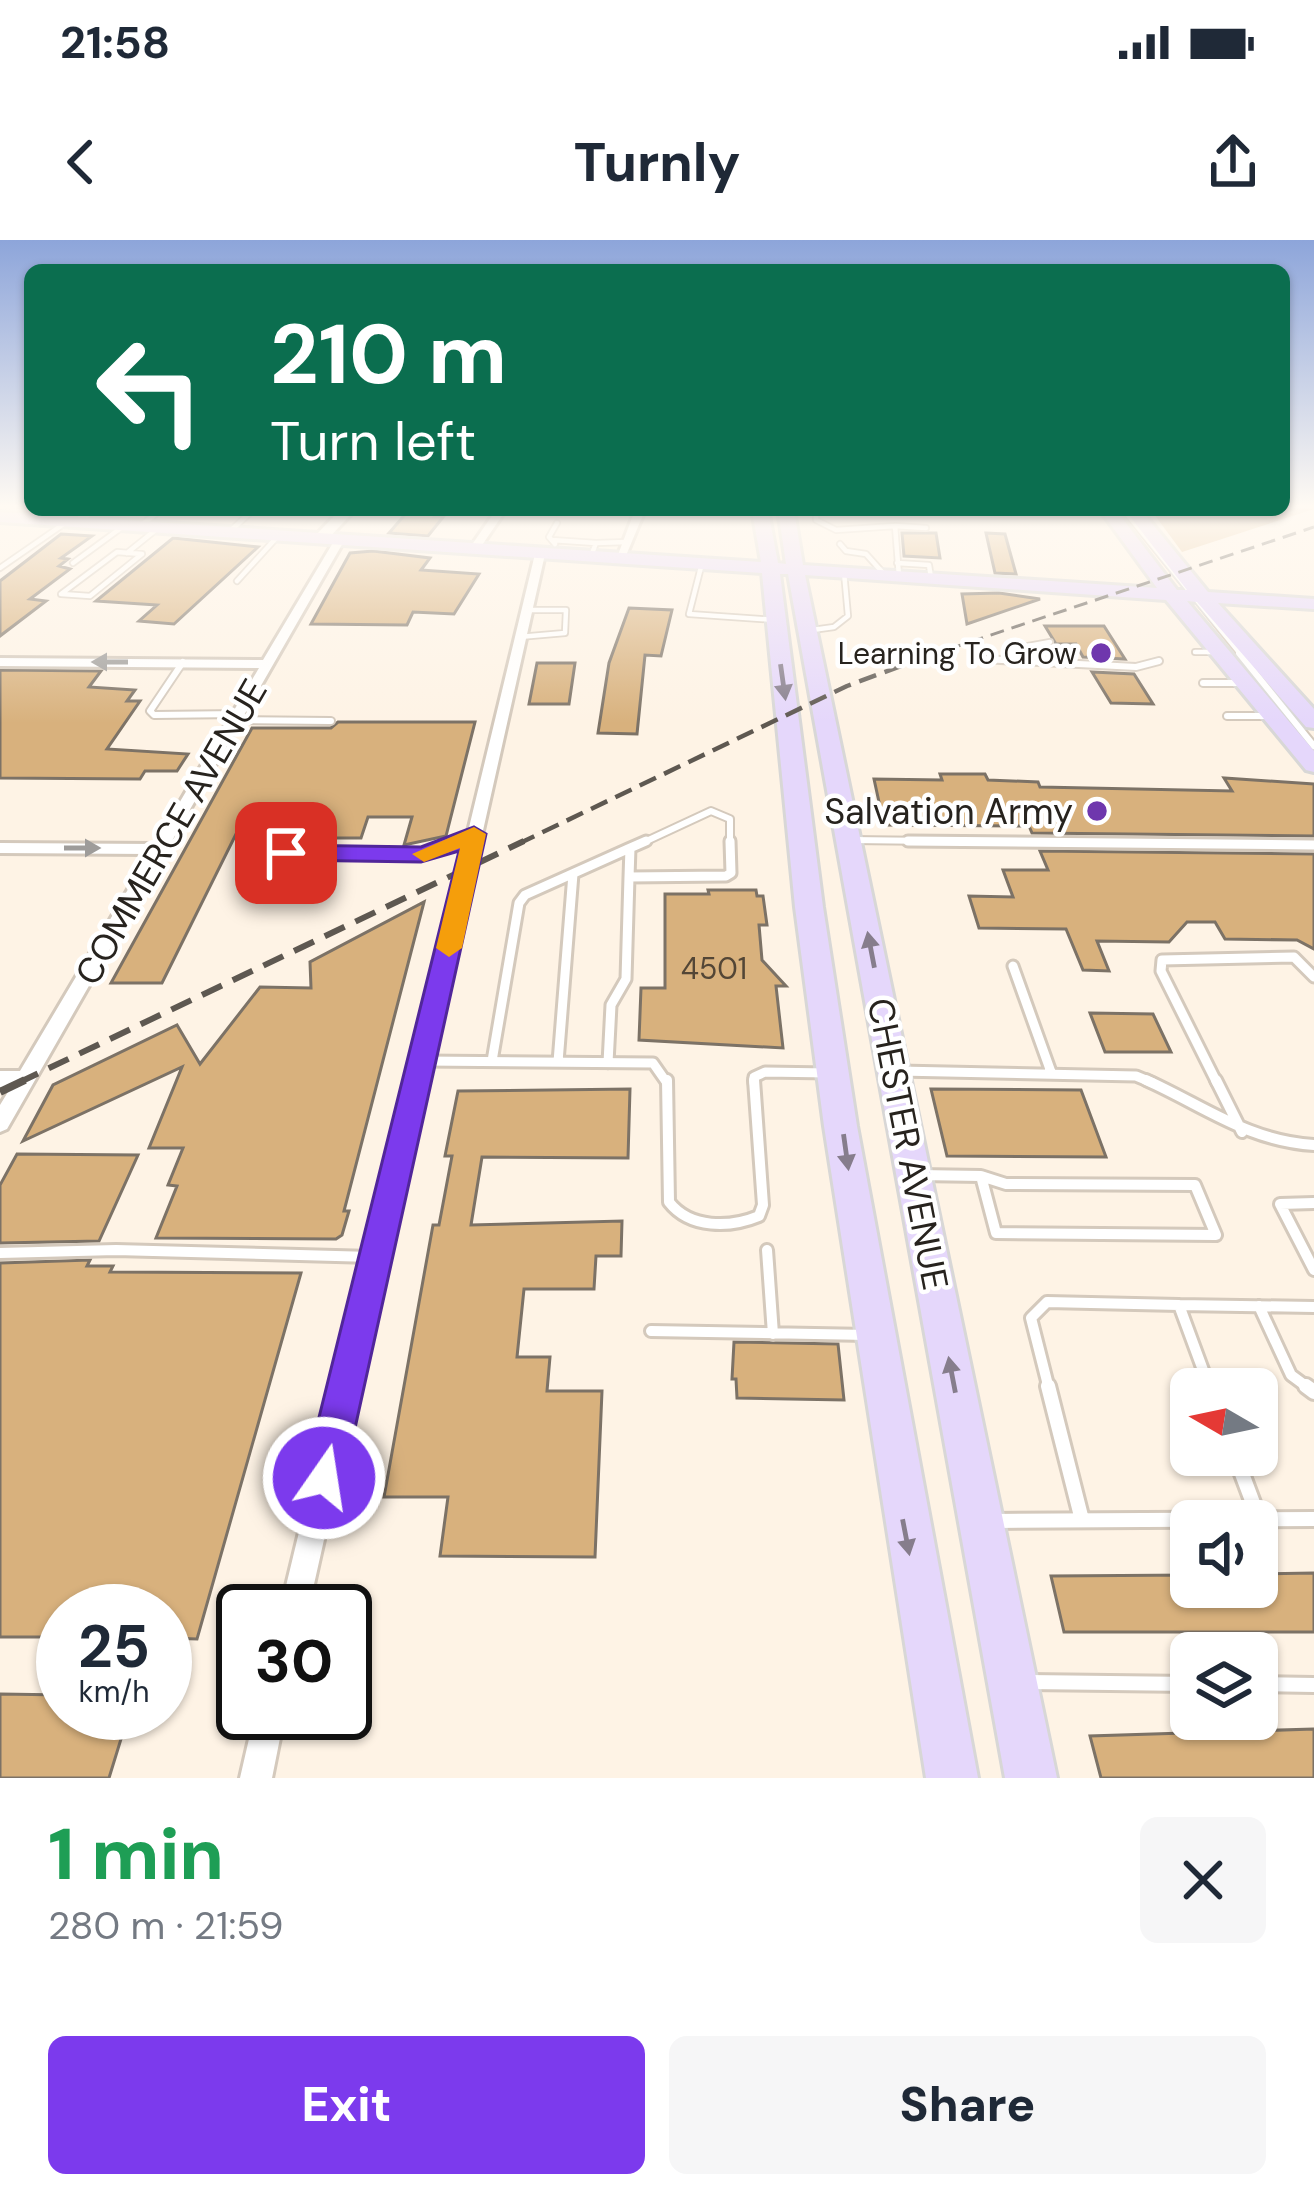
<!DOCTYPE html>
<html lang="en">
<head>
<meta charset="utf-8">
<style>
  :root { --surface:#fff; --page:#f6f6f7; --text:#1f2937; --muted:#747a83; --accent:#7c3aed }
  body { margin:0; font-family:"DM Sans",sans-serif; background:var(--page); color:var(--text); height:100vh; display:flex; flex-direction:column; font-size:45px; white-space:nowrap }
  * { box-sizing:border-box; margin:0 }
  p { font-size:39px; color:var(--muted) }
  .icon { flex:none; width:66px; height:66px; fill:none; stroke:currentColor; stroke-width:2; stroke-linecap:round; stroke-linejoin:round }
  .map { position:relative; height:1538px; overflow:hidden }
  .panel { display:flex; flex-direction:column; background:var(--surface); flex:1 }
  .panel>* { flex:none }
  .guide { position:absolute; left:24px; top:24px; width:1266px; height:252px; border-radius:18px; box-shadow:0 3px 9px #0004; background:#0b6e4f; color:#fff; overflow:hidden }
  .needle { width:78px; rotate:279deg }
  .tools { position:absolute; left:1170px; top:1128px; display:grid; gap:24px }
  .tools a { display:grid; place-items:center; width:108px; height:108px; border-radius:18px; background:var(--surface); box-shadow:0 3px 9px #0004; font-size:60px }
  .speed { position:absolute; left:36px; top:1344px; display:flex; gap:24px; font-size:60px; font-weight:700; text-align:center }
  .speed>* { display:grid; place-content:center; width:156px; height:156px; border-radius:50%; background:var(--surface); box-shadow:0 3px 9px #0004; line-height:1 }
  .speed small { font-size:30px; font-weight:400 }
  .speed .limit { border:6px solid #111; border-radius:18px; background:#fff; color:#111 }
  .pin { position:absolute; display:grid; place-items:center; width:102px; height:102px; color:#fff; margin:-51px; border-radius:24px; box-shadow:0 6px 18px #0006 }
  .me { position:absolute; width:132px; margin:-66px; rotate:13deg; stroke-linejoin:round; filter:drop-shadow(0 0 9px #0008) }
  .turn { display:flex; align-items:center; gap:42px; height:252px; padding:0 48px; font-size:54px }
  .turn .icon { width:156px; height:156px; stroke-width:2.5 }
  .turn b { display:block; font-size:84px; line-height:102px }
  .round { display:grid; place-items:center; flex:none; width:126px; height:126px; border-radius:18px; background:var(--page) }
  .head { display:flex; align-items:center; justify-content:space-between; height:204px; padding:0 48px }
  h1 { font-size:72px; font-weight:800; line-height:90px; color:#1e9e55 }
  .cta { display:flex; gap:24px; margin-top:auto; padding:24px 48px }
  .cta a { flex:1; height:138px; border-radius:18px; background:var(--accent); color:#fff; font-size:48px; font-weight:800; line-height:138px; text-align:center }
  .cta a+a { background:var(--page); color:var(--text) }
  .status { display:flex; justify-content:space-between; align-items:center; height:84px; padding:0 60px; background:var(--surface); direction:ltr }
  .status svg { height:33px; fill:currentColor }
  header { display:flex; justify-content:space-between; align-items:center; height:156px; padding:0 48px; background:var(--surface); font-size:54px; font-weight:800 }
  .map>svg:first-child { display:block }
  .green { fill:#e5c59c }
  .building { fill:#d8b17d; stroke:#7c7266; stroke-width:3 }
  .lines { fill:none; stroke-linecap:round; stroke-linejoin:round }
  .lane-far4-casing { stroke:#d4c9bc; stroke-width:8 }
  .lane-far3-casing { stroke:#d4c9bc; stroke-width:10 }
  .lane-far2-casing { stroke:#d4c9bc; stroke-width:15 }
  .lane-far1-casing { stroke:#d4c9bc; stroke-width:16 }
  .lane-casing { stroke:#d4c9bc; stroke-width:20 }
  .street-casing { stroke:#d4c9bc; stroke-width:6 }
  .secondary-casing { stroke:#d4c9bc; stroke-width:6 }
  .primary-casing { stroke:#d8d7d6; stroke-width:6 }
  .lane-far4 { stroke:#fff; stroke-width:4.5 }
  .lane-far3 { stroke:#fff; stroke-width:6 }
  .lane-far2 { stroke:#fff; stroke-width:9 }
  .lane-far1 { stroke:#fff; stroke-width:10 }
  .lane { stroke:#fff; stroke-width:14 }
  .street { fill:#fff; fill-rule:evenodd }
  .secondary { fill:#fff; fill-rule:evenodd }
  .primary { fill:#e5d7fb; fill-rule:evenodd }
  .rail-far3 { stroke:#5e5851; stroke-width:3; stroke-dasharray:14 8; stroke-linecap:butt }
  .rail-far2 { stroke:#5e5851; stroke-width:4.5; stroke-dasharray:18 9; stroke-linecap:butt }
  .rail-far1 { stroke:#5e5851; stroke-width:6; stroke-dasharray:22 12; stroke-linecap:butt }
  .rail { stroke:#5e5851; stroke-width:8; stroke-dasharray:28 15; stroke-linecap:butt }
  .oneway { fill:#9e9c9a }
  .oneway2 { fill:#867d8c }
  .route { fill:#7c3aed; stroke:#51269a; stroke-width:3 }
  .slow { fill:#f59e0b }
  .poi-dot { fill:#6f37ad; stroke:#fff; stroke-width:4.5 }
  .labels { text-anchor:middle; dominant-baseline:central; stroke-width:9; stroke-linejoin:round; paint-order:stroke }
  .far-poi-label { font-size:30px; fill:#27231e; stroke:#fff; text-anchor:end }
  .number-label { font-size:30px; fill:#534636 }
  .poi-label { font-size:36px; fill:#27231e; stroke:#fff; text-anchor:end }
  .street-label { font-size:36px; fill:#27231e; stroke:#fff }
</style>
</head>
<body>
<div class="status"><b>21:58</b><svg viewBox="0 0 49 12"><path d="M0 12V9h3v3zM5 12V6h3v6zM10 12V3h3v9zM15 12V0h3v12zM26 1h20v11H26zM47 4h2v5h-2z"/></svg></div>
<header><svg class="icon" aria-label="back" viewBox="0 0 24 24"><path d="M15 5l-7 7 7 7"/></svg>Turnly<svg class="icon" aria-label="share" viewBox="0 0 24 24"><path d="M12 15V3M7 8l5-5 5 5M5 13v7h14v-7"/></svg></header>
<div class="map">
<svg width="1314" height="1538" viewBox="0 0 1314 1538">
  <rect width="100%" height="100%" fill="#fef3e5"/>
  <path class="green" d="M1284,268L1314,269L1182,312L1151,270Z"/>
  <path class="building" d="M409,270H440L435,276H444L428,296L389,293Z
    M902,293H936L940,318L904,316Z
    M986,293L1005,294L1016,334L995,333Z
    M61,294L92,296L61,318L68,319L59,326L70,329L30,359L46,361L0,396V341Z
    M173,298L258,307L174,384L139,381L157,365L96,361Z
    M373,311L430,318L421,330L479,334L454,374L413,372L407,385L311,384L350,313Z
    M999,353L1040,359L967,384L962,354Z
    M629,368L672,370L661,416L645,415L637,494L598,493L609,423Z
    M1045,386H1104L1125,419L1083,417L1076,404H1056Z
    M537,423H575L569,464H529Z
    M0,430L101,431L89,447L135,450L127,461H140L107,509L188,514L177,531H145L140,539L0,538Z
    M1092,432L1134,434L1153,464L1111,463Z
    M338,482H475L446,596L404,605L412,577H368L361,598H291L289,604H270L278,587L240,586L162,743H111L252,488H331Z
    M940,534H985L988,540L1038,542L1040,547L1232,551L1224,538L1314,544V596L1032,593L1029,586L884,585L874,539L942,540Z
    M1040,611L1314,614V709L1297,700L1225,699L1215,682H1187L1169,702L1097,701L1109,731L1083,730L1066,689L979,688L969,656L1013,657L1003,630H1048Z
    M708,650H756L757,656H763L767,685H759L762,720L786,746H776L783,808L639,800L641,748H665V654H709Z
    M424,662L344,971H349L342,995L336,999L156,998L177,946L168,945L183,908H149L182,827L23,901L53,845L177,785L200,824L260,747L311,748L310,722Z
    M1090,773L1153,774L1171,812H1105Z
    M630,849L628,918L482,917L471,985L622,981L621,1016H596L594,1049H524L517,1117H550L547,1151H602L595,1317L440,1316L448,1257H384L433,985H439L452,916H445L458,851Z
    M931,849L1081,850L1106,917L947,916Z
    M17,914L138,915L99,1001L0,1003V945Z
    M90,1020L87,1026H113L110,1032L301,1033L197,1399L165,1398V1371H63V1397H0V1023Z
    M734,1102L838,1104L844,1160L737,1158L736,1139H732Z
    M1314,1333V1392H1064L1051,1336L1191,1335V1347H1257V1334Z
    M0,1454L63,1455V1473H129L109,1538H0Z
    M1314,1489V1538H1101L1090,1496Z"/>
  <g class="lines">
    <g class="lane-far4-casing">
      <path id="lane-far4" d="M134,270L159,272
        M816,270V280L836,290L895,286
        M1124,270L1242,416
        M140,286L161,270
        M228,293L253,270
        M552,300L596,303L591,316
        M596,303L627,302
        M555,304L549,297L557,283
        M840,304L846,311L866,314L884,334
        M117,312L142,314L90,356L61,354Z
        M127,313L158,288
        M73,323L125,285
        M702,323L689,374L775,380
        M897,323L929,325L931,338
        M0,328L68,281
        M899,336L895,286L926,288
        M237,341L278,296
        M805,391L834,387L848,376L844,332
        M519,397L565,393L566,370H526
        M1195,412H1220
        M1028,416V406L1050,402"/>
    </g>
    <g class="lane-far3-casing">
      <path id="lane-far3" d="M1028,413L1036,421
        M1239,413L1314,506
        M982,419L1136,427L1159,421
        M183,422L150,471L154,475L240,474
        M1203,443H1246
        M1227,476H1270
        M237,480L331,481
        M851,600L1185,604
        M455,604L474,594
        M640,604L711,571L730,579V604"/>
    </g>
    <g class="lane-far2-casing">
      <path id="lane-far2" d="M908,601L1314,605
        M246,613L421,614L461,601
        M629,637L630,608L646,601
        M629,637L726,636L731,633L730,601
        M1013,726L1051,832
        M424,821L653,823L667,843
        M492,821L519,663L525,655L630,608
        M558,822L573,634
        M608,823L611,765L626,739L629,637
        M899,831L1136,836L1153,843
        M754,843V837L765,832L829,833
        M1217,843L1161,731L1162,720L1294,717L1314,737"/>
    </g>
    <g class="lane-far1-casing">
      <path id="lane-far1" d="M667,840L669,962C690,989 730,988 759,976L763,965L754,840
        M1146,840C1204,866 1248,901 1314,905
        M1216,840L1242,892
        M919,935L981,936
        M981,936L1006,944L1195,945L1216,995L996,993Z
        M1314,963L1280,964L1314,1030
        M767,1010L773,1094
        M0,1013L116,1010L372,1017
        M1179,1065L1314,1067
        M1259,1066L1291,1135L1310,1149
        M651,1091L868,1095
        M1049,1149L1031,1078L1047,1062L1179,1065L1210,1149"/>
    </g>
    <g class="lane-casing">
      <path id="lane" d="M1048,1146L1082,1280
        M1306,1146L1314,1152
        M1235,1215L1259,1279
        M995,1281L1314,1279
        M1028,1442L1191,1444
        M1257,1444L1314,1445"/>
    </g>
    <g class="street-casing">
      <path id="street" d="M88,270H99L79,284H73V280Z
        M496,270H506L478,311H470L469,309Z
        M635,270H645L625,318L616,320Z
        M339,298L344,301L169,606L171,609L165,613L7,889L0,892V865L11,847H0V831H20L149,614L0,613V603L155,604L259,428L0,426V418L263,420L334,301Z
        M540,311L545,314L308,1371H280L535,314Z
        M255,1473H285L272,1538H240Z"/>
    </g>
    <g class="secondary-casing">
      <path id="secondary" d="M340,270H355L325,302H315V296Z"/>
    </g>
    <g class="primary-casing">
      <path id="primary" d="M752,270H768L778,323L786,324L778,270H794L803,325L1157,348L1100,270H1116L1177,350H1187L1125,270H1141L1208,352L1314,359V369L1218,363L1314,469V488L1306,487L1197,362L1187,361L1314,511V532L1306,530L1166,360L805,335L1057,1538H1005L788,334H780L823,667L857,886L978,1538H926L824,886L795,667L762,333L0,282V272L761,322Z"/>
    </g>
    <use href="#lane-far4" class="lane-far4"/>
    <use href="#lane-far3" class="lane-far3"/>
    <use href="#lane-far2" class="lane-far2"/>
    <use href="#lane-far1" class="lane-far1"/>
    <use href="#lane" class="lane"/>
    <use href="#street" class="street"/>
    <use href="#secondary" class="secondary"/>
    <use href="#primary" class="primary"/>
    <path class="rail-far3" d="M928,416L1314,287"/>
    <path class="rail-far2" d="M518,604L847,446L936,413"/>
    <path class="rail-far1" d="M18,843L524,601"/>
    <path class="rail" d="M0,852L25,840"/>
  </g>
  <defs><path id="oneway-solid" d="M-6-.8H1V-3.2L6.5 0L1 3.2V.8H-6Z" transform="scale(3)"/></defs>
  <g class="oneway">
    <use href="#oneway-solid" transform="translate(110 422) rotate(-180)"/>
    <use href="#oneway-solid" transform="translate(82 608)"/>
  </g>
  <g class="oneway2">
    <use href="#oneway-solid" transform="translate(783 442) rotate(82)"/>
    <use href="#oneway-solid" transform="translate(871 710) rotate(-101)"/>
    <use href="#oneway-solid" transform="translate(846 912) rotate(82)"/>
    <use href="#oneway-solid" transform="translate(952 1135) rotate(-101)"/>
    <use href="#oneway-solid" transform="translate(906 1297) rotate(79)"/>
  </g>
  <linearGradient id="sky" x2="0" y2="1"><stop stop-color="#8da5da"/><stop offset="0.55" stop-color="#fffaf3"/><stop offset="1" stop-color="#fffaf3" stop-opacity="0"/></linearGradient>
  <rect width="1314" height="483" fill="url(#sky)"/>
  <path class="route" d="M474,587L486,594L344,1238L338,1252L324,1258L310,1252L304,1238L459,611L421,622L286,620L274,613L286,605L421,607Z"/>
  <path class="slow" d="M474,587L486,594L462,708L449,717L436,708L460,608L424,622L412,614Z"/>
  <g class="poi-dot">
    <circle cx="1101" cy="413" r="12"/>
    <circle cx="1097" cy="571" r="12"/>
  </g>
  <g class="labels">
    <g class="far-poi-label">
      <text x="1077" y="413">Learning To Grow</text>
    </g>
    <g class="number-label">
      <text x="714" y="728">4501</text>
    </g>
    <g class="poi-label">
      <text x="1073" y="571">Salvation Army</text>
    </g>
    <g class="street-label">
      <text transform="translate(171 592) rotate(-60)">COMMERCE AVENUE</text>
      <text transform="translate(908 904) rotate(79)">CHESTER AVENUE</text>
    </g>
  </g>
</svg>
<div class="tools">
<a><svg class="needle" viewBox="-14 -14 28 28"><path d="M0-13l5 13h-10z" fill="#e53935"/><path d="M0 13l5-13h-10z" fill="#747a83"/></svg></a>
<a><svg class="icon" aria-label="sound" viewBox="0 0 24 24"><path d="M4 9h4l5-4v14l-5-4H4zM17 9q2 3 0 6"/></svg></a>
<a><svg class="icon" aria-label="layers" viewBox="0 0 24 24"><path d="M12 4l9 5-9 5-9-5zM3 14l9 5 9-5"/></svg></a>
</div>
<div class="speed"><div>25<small>km/h</small></div><div class="limit">30</div></div>
<div class="pin" style="left:286px;top:613px;background:#d93025"><svg class="icon" aria-label="arrive" viewBox="0 0 24 24"><path d="M6 21V4h12l-3 4 3 4H6"/></svg></div>
<svg class="me" style="left:324px;top:1238px" viewBox="-20 -20 40 40"><circle r="17" fill="#7c3aed" stroke="#fff" stroke-width="3"/><path d="M0-11L8 9 0 5-8 9z" fill="#fff"/></svg>
<div class="guide">
<div class="turn"><svg class="icon" aria-label="left" viewBox="0 0 24 24"><path d="M17 20v-9H6M10 6l-5 5 5 5"/></svg><div><b>210 m</b>Turn left</div></div>
</div>
</div>
<section class="panel">
<div class="head"><div><h1>1 min</h1><p>280 m · 21:59</p></div><a class="round"><svg class="icon" aria-label="close" viewBox="0 0 24 24"><path d="M6 6l12 12M18 6L6 18"/></svg></a></div>
<div class="cta"><a>Exit</a><a>Share</a></div>
</section>
</body>
</html>
